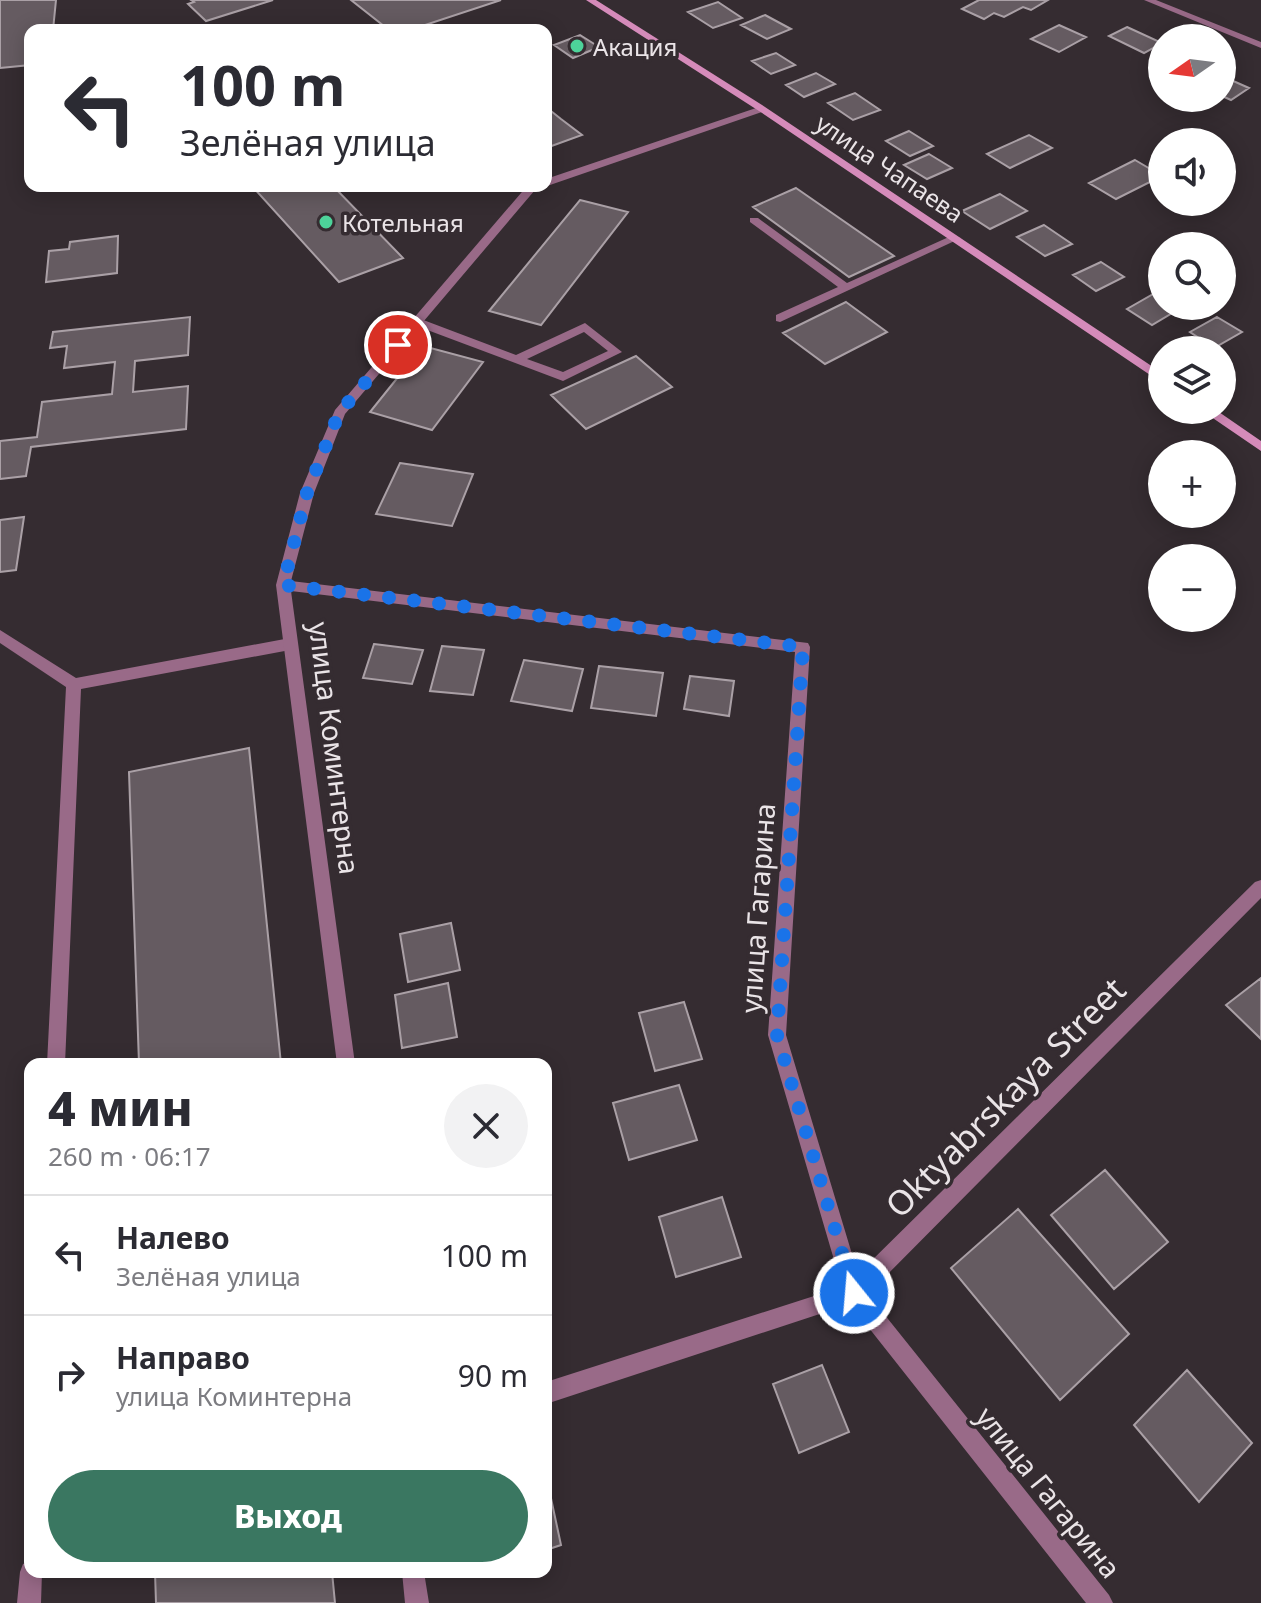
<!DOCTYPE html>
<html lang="ru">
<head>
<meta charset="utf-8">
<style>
  :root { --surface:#fff; --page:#f2f2f3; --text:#2b2b33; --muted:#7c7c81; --line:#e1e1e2; --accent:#3a7761 }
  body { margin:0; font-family:"Noto Sans",sans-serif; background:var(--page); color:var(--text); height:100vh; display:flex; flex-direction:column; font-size:30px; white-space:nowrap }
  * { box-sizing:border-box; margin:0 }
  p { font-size:26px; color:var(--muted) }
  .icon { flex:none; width:44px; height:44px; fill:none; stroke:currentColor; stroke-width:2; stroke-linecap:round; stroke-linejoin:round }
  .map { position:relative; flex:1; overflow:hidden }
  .side { position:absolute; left:24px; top:1058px; width:528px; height:520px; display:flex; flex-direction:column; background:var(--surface); border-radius:16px; box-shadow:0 4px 20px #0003 }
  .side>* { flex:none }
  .guide { position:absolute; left:24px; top:24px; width:528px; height:168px; border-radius:16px; box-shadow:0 4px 20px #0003; background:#fff; color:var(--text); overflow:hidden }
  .needle { width:52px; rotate:256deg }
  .controls { position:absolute; left:1148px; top:24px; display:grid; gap:16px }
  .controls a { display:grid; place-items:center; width:88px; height:88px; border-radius:50%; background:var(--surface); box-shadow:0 4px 20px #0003; font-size:40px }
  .pin { position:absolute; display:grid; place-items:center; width:68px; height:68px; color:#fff; margin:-34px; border:4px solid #fff; border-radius:50%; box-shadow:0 2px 8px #0007 }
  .me { position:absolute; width:88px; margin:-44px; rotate:343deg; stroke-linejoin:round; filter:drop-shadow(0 0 6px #0008) }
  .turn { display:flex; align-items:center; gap:28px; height:168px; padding:0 24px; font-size:36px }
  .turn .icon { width:104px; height:104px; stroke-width:2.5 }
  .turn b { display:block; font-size:56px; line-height:68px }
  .round { display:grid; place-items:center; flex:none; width:84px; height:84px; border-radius:42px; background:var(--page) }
  .summary { display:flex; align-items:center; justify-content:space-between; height:136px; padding:0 24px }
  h1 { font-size:48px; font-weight:800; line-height:60px }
  .primary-button { display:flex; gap:16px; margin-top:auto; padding:16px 24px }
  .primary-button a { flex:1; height:92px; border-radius:48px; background:var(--accent); color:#fff; font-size:32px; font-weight:800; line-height:92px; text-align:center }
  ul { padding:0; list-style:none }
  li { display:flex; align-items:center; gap:24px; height:120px; padding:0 24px; border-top:2px solid var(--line) }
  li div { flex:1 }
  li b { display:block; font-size:30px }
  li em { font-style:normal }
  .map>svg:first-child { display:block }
  .building { fill:#655b61; stroke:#aaa0a6; stroke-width:2 }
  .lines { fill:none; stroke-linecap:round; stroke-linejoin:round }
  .lane { fill:#996a88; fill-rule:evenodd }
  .street { fill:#996a88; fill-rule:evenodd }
  .secondary { fill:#d58bba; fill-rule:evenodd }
  .route { stroke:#1a73e8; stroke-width:14; stroke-dasharray:0 25.2 }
  .poi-dot { fill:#4dd39a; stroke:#352c31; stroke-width:3 }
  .labels { text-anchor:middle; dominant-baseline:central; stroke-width:7; stroke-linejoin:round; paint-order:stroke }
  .far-poi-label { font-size:24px; fill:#eae4e7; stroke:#352c31; text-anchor:start }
  .far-street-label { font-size:24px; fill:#eae4e7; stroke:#352c31 }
  .street-label { font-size:28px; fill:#eae4e7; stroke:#352c31 }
  .near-street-label { font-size:34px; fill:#eae4e7; stroke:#352c31 }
</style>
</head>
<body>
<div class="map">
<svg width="1261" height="1603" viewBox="0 0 1261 1603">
  <rect width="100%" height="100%" fill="#352c31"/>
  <path class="building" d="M0,0H56L53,30H30V65L0,68Z
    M191,0H273L206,21L188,4L194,2Z
    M351,0H501L410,30H389Z
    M979,0H1048L1031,10L1023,7L1004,17L994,13L984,19L962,9Z
    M718,2L742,18L713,28L688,12Z
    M765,15L791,29L767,39L741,25Z
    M1059,25L1086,37L1059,52L1031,39Z
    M1127,27L1162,43L1144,53L1109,36Z
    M580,35L599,47L573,58L554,45Z
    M776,53L795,65L771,74L752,61Z
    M816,73L835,84L804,97L786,85Z
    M1222,76L1249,88L1231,100L1222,96Z
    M855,93L880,110L853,120L828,103Z
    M546,107L561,119L582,135L546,148Z
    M909,131L933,146L910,156L886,141Z
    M1029,135L1052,148L1010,168L987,154Z
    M929,154L952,168L927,179L904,165Z
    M1135,160L1162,176L1116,199L1089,183Z
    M252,186H333L403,258L339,282Z
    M796,188L894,256L849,277L753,207Z
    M1000,194L1027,211L990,229L962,211Z
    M580,200L628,212L541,325L489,311Z
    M1044,225L1072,244L1045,256L1017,237Z
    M118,236L117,273L46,282L49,251L69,249L70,242Z
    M1101,262L1124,277L1096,291L1073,275Z
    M1162,289V306H1184L1152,325L1127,309Z
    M846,302L887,332L825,364L783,333Z
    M190,317L188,355L135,361L133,392L188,386L186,429L31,447L26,476L0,479V441L37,437L42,402L112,394L115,362L64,368L67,346L50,348L53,332Z
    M1217,317L1242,332L1214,348L1190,332Z
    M423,346L483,362L432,430L370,412Z
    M636,356L672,387L586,429L551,395Z
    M400,463L473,474L452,526L376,514Z
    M24,517L16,570L0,572V520Z
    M374,644L423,650L412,684L363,678Z
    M442,646L484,650L473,695L430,691Z
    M524,660L583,669L572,711L511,701Z
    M599,666L663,673L656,716L591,708Z
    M690,676L734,681L729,716L684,709Z
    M249,748L281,1064H139L129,772Z
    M451,923L460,970L408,982L400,934Z
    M1261,978V1039L1226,1005Z
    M448,983L457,1037L402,1048L395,995Z
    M684,1002L702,1059L655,1071L639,1013Z
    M679,1085L697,1140L629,1160L613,1103Z
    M1105,1170L1168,1242L1114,1289L1051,1215Z
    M722,1197L741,1257L676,1277L659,1217Z
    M1018,1209L1129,1334L1060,1400L951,1268Z
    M822,1365L849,1432L799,1453L773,1384Z
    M1187,1370L1252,1443L1199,1502L1134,1425Z
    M546,1475L561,1545L546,1550Z
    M155,1572H332L335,1603H156Z"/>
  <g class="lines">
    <path class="lane" d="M750,218H758L847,283L951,236L961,238L780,322L776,321V315L838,287L750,222Z
      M418,318L516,355L585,323L622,352L563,381L414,325V319ZM584,332L608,351L563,372L527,359Z
      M0,630L76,678L290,638L297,644L290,650L81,689L65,1064H47L66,687L0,643Z
      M30,1561V1572H42L41,1603H17L20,1572L23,1564Z"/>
    <path class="street" d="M1144,0H1156L1261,42V48Z
      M759,107L767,109L765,111L550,185L545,186L546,179Z
      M527,186H541L535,190L345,414L314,493L291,581L808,643L810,647L786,1035L858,1274L1255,882L1261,880V898L868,1294L1109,1595L1113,1603H1086L850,1304L546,1404V1382L842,1287L768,1035L795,652L291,591L355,1064H337L276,585L300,493L335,410Z
      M402,1572H424L429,1603H405Z"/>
    <path class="secondary" d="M586,0H596L765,107L1162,373V383L759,111Z
      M1201,410H1216L1261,441V451Z"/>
  </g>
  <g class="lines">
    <path class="route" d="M398,345L339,413L307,493L283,585L803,647L777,1035L854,1293"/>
  </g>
  <g class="poi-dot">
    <circle cx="577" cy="46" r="8"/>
    <circle cx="326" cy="222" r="8"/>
  </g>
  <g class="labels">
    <g class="far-poi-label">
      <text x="593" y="46">Акация</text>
      <text x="342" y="222">Котельная</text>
    </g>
    <g class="far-street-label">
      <text transform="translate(890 168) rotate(34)">улица Чапаева</text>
    </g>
    <g class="street-label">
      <text transform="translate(335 748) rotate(83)">улица Коминтерна</text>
      <text transform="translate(757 908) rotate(-86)">улица Гагарина</text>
      <text transform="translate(1049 1492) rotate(51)">улица Гагарина</text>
    </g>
    <g class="near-street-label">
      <text transform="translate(1005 1097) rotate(-45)">Oktyabrskaya Street</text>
    </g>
  </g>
</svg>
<div class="controls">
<a><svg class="needle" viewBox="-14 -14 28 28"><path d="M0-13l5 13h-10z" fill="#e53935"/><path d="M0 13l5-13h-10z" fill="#7c7c81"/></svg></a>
<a><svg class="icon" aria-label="sound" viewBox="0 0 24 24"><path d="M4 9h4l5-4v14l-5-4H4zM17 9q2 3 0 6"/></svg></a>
<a><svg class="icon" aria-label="search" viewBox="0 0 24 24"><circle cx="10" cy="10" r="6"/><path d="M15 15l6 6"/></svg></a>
<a><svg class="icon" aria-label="layers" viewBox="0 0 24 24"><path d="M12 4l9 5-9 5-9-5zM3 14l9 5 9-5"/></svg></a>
<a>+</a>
<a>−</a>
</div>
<div class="pin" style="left:398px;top:345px;background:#d93025"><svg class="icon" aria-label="arrive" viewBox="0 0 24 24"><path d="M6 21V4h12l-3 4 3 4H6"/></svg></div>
<svg class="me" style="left:854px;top:1293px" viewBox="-20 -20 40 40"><circle r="17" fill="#1a73e8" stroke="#fff" stroke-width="3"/><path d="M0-11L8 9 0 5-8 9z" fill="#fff"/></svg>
<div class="guide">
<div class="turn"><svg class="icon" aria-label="left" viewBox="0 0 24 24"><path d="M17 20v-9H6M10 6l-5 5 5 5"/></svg><div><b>100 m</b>Зелёная улица</div></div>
</div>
<section class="side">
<div class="summary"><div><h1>4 мин</h1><p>260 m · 06:17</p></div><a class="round"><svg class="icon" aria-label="close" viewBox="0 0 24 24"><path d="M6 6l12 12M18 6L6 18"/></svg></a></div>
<ul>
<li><svg class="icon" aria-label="left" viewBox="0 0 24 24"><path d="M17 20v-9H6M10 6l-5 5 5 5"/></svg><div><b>Налево</b><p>Зелёная улица</p></div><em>100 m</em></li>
<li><svg class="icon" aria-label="right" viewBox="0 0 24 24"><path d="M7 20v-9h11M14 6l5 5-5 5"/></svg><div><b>Направо</b><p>улица Коминтерна</p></div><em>90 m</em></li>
</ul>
<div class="primary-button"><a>Выход</a></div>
</section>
</div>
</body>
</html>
